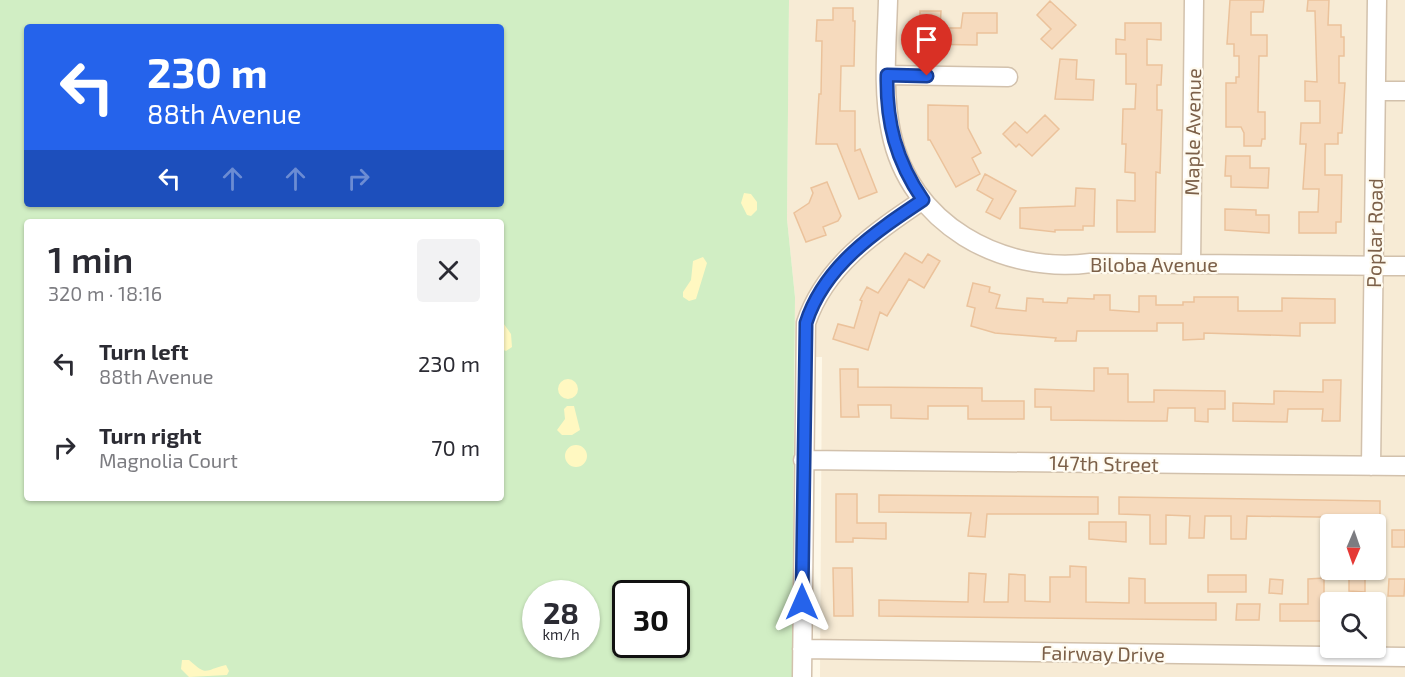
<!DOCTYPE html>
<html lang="en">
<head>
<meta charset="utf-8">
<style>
  :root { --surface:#fff; --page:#f2f2f3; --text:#2b2b33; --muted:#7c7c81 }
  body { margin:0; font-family:"Exo 2",sans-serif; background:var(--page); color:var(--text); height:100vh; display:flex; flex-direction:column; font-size:22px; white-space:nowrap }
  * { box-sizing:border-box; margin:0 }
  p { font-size:20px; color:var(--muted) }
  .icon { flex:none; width:33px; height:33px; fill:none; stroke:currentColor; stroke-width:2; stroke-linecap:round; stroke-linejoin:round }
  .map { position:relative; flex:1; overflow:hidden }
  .sheet { position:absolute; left:24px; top:219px; width:480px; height:282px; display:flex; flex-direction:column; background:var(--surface); border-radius:6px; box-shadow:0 2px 4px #0004 }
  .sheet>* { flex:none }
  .top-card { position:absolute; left:24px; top:24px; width:480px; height:183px; border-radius:6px; box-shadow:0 2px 4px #0004; background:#2563eb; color:#fff; overflow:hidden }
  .needle { width:39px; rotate:182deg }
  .controls { position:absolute; left:1320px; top:514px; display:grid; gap:12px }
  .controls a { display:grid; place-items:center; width:66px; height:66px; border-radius:6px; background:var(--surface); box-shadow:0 2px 4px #0004; font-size:30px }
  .speed { position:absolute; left:522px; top:580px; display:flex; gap:12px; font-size:30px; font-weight:700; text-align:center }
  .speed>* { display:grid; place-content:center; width:78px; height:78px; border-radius:50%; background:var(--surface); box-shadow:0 2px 4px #0004; line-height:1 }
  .speed small { font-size:15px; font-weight:400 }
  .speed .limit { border:3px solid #111; border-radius:9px; background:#fff; color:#111 }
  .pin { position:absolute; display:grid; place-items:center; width:51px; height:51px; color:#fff; margin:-62px -26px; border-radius:50% 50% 50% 0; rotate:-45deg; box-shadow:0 0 6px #0007 }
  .pin .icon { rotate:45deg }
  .me { position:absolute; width:66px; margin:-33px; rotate:0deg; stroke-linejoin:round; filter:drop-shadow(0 0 4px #0008) }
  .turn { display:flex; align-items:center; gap:21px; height:126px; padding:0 24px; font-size:27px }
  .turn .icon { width:78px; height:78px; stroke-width:2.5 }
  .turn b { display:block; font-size:42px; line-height:51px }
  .lanes { display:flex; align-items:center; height:57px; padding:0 24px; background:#0003; justify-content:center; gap:30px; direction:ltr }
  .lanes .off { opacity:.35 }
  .round { display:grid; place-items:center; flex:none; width:63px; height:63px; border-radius:6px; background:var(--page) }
  .head { display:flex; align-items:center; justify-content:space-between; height:102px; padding:0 24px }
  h1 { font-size:36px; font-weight:600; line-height:45px }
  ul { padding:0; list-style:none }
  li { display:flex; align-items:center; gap:18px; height:84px; padding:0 24px }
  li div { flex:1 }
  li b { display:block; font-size:22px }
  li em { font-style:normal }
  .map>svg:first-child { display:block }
  .residential { fill:#f7ebd5; fill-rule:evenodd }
  .green { fill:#d1eec4; fill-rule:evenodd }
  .sand { fill:#fff8c1 }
  .building { fill:#f6dabd; stroke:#ebc29b; stroke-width:1.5 }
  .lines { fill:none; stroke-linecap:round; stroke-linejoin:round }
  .minor-casing { stroke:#d2c1ac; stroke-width:21 }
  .minor { stroke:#fff; stroke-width:18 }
  .route-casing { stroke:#184099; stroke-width:15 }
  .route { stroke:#2563eb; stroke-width:10 }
  .labels { text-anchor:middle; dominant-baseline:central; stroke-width:4.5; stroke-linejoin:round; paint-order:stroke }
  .street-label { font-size:20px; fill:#7c6048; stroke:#fffbf0 }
</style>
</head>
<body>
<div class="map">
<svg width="1405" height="677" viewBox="0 0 1405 677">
  <rect width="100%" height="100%" fill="#fef8e8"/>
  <path class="residential" d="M789,0H1405V677H820L822,357H795V297L787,219ZM1330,525H1376V570H1330ZM1330,603H1376V648H1330Z"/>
  <path class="green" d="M0,0H789L787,219L795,297L792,677H0ZM27,27H501V204H27ZM27,222H501V498H27ZM536,594H586V645H536ZM626,594H676V645H626Z"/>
  <path class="sand" d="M744,193L751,194L757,202V210L751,216L747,215L741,203Z
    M703,257L707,263L696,299L689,301L683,297V292L691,280L693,261Z
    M501,320L511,334L512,347L506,351L501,349Z
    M558 389a10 10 0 1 1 20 0a10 10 0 1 1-20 0Z
    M574,406L580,430L572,435H562L557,430L565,419L564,409L567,406Z
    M565 456a11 11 0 1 1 22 0a11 11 0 1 1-22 0Z
    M182,660H189C208,677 204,670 226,665L229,671L227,675L189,677L181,669Z"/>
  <path class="building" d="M1230,0H1264L1263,12H1251V35H1267V56H1259L1258,112H1265V139H1262L1261,146H1244V133L1241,127H1226V83H1236V77H1239V56H1234V44H1227Z
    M1308,0H1329L1328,25H1341V37H1344V56H1339V83H1345L1342,133H1338V144H1325V175H1342L1341,222H1336V233H1299V212H1318L1319,189H1303L1306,144H1300L1301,123H1320V101H1305V81L1317,82L1315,11H1307Z
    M1050,1L1076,25L1052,49L1041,39L1051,29L1037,15Z
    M833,8H853V21H855L854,66H841L840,111H855V151L860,149L877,192L859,199L837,144H816L819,94H821L822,41H816L817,20H833Z
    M920,11H941L940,28H961L963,13H997V33H977V45L920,44Z
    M1125,23H1161V40L1147,39V65H1162L1161,85H1157V110H1162L1160,173L1156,172L1155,232H1117V200L1135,201V173L1125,172L1126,144H1122L1123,109H1135L1136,84H1126V54H1116V39L1125,40Z
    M1060,59L1077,60L1076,79L1094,80L1093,100L1055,99Z
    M928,105L968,106V128L981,153L972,158L980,174L956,187L930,140H928Z
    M1045,115L1059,129L1032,156L1019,144L1016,147L1003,134L1015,122L1027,133Z
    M1226,156H1250V168H1269L1268,188L1231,187V176H1225Z
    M985,174L1016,191L1000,219L986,212L993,199L977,190Z
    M827,182L841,216L838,221L823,227L826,235L806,242L794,213L809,203L813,193L811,188Z
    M1076,188L1095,189L1094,226H1083V230H1055V232L1020,228V208L1075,206Z
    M1225,209L1256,210V215H1269V233L1225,230Z
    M905,253L922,263L928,254L940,261L924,288L909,279L887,316L880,312L868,350L833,339L838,324L854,328L862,301L860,300L867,287L878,293Z
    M973,283L990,287L989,292L1000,295L996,308L1026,311L1027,298L1043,299V302L1067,303L1068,298L1094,299V295H1110V310L1139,312V296H1156V305H1183V302H1194V297H1238V311H1282V298L1335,299V323H1300V336L1204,333V339L1183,340V323H1157V331H1077L1076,341H1055L1056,338L995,333L971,326L975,308L967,306Z
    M1094,368H1108V374H1128V402H1154V390L1225,391V409H1208V422L1195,421V408H1168L1167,421H1154L1051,420V407H1035V389L1094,391Z
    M840,369H858V387L982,388V401H1024V419H968V406H928V419L891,418V405H858L859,417H841Z
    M1323,380H1341L1340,421H1322L1323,409H1288L1287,422L1233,421V403L1274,404V391L1323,392Z
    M836,494H857V523H886V539L853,538V542H836Z
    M879,495L1098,497V514H987L985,537L968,536L971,513L879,512Z
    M1119,497L1380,501V518L1247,516L1246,539H1231V516H1205L1204,538H1189L1190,516L1166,515V544H1150V515L1119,514Z
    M1089,522H1126V542L1089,539Z
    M1392,530H1405V547H1392Z
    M1070,566L1086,567V602L1129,603V578L1145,579V603H1216V620L879,616V600L968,602L969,573L986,574L984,602H1008L1009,574L1025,575V601L1050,602V577H1070Z
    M833,568H852L853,616H834Z
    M1208,575H1246V592H1208Z
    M1349,575H1365V592L1349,591Z
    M1324,578V604H1330V621H1280V604H1308V579Z
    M1270,579L1283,580L1282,594L1269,593Z
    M1389,579H1405L1404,596H1388Z
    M1237,604H1260L1259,620H1236Z"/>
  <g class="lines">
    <g class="minor-casing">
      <path id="minor" d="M888,0C887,43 882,89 891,132C909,224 1002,275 1091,263L1405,266
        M887,75L1008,77
        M1376,91H1405
        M1191,264L1194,0
        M803,460L1405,466
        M1371,466L1377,0
        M802,649L1405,657
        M802,677L806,323C825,266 875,232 923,200"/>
    </g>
    <use href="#minor" class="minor"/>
  </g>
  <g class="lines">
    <g class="route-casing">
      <path id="route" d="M802,602L806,323C824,266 875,232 923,200C896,161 886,122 887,75L927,76"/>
    </g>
    <use href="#route" class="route"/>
  </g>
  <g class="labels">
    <g class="street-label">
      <text transform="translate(1192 132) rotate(-89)">Maple Avenue</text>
      <text transform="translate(1374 233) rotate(-89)">Poplar Road</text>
      <text x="1154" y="264">Biloba Avenue</text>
      <text transform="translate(1104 463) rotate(1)">147th Street</text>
      <text transform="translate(1103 653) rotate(1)">Fairway Drive</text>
    </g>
  </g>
</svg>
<div class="controls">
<a><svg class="needle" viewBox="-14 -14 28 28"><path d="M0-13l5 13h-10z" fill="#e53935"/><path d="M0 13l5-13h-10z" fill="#7c7c81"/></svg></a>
<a><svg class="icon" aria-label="search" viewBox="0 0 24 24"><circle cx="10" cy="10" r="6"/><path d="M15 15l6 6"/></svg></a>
</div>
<div class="speed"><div>28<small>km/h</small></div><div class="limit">30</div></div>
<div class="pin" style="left:927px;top:76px;background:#d93025"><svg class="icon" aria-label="arrive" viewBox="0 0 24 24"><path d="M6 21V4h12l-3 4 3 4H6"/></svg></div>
<svg class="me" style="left:802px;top:602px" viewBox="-20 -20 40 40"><path d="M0-17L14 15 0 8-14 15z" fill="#2563eb" stroke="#fff" stroke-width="4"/></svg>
<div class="top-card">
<div class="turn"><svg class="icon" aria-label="left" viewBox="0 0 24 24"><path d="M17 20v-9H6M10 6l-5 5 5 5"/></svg><div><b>230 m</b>88th Avenue</div></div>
<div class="lanes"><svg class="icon" aria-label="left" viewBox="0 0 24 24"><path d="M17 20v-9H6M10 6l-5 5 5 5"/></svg><svg class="icon off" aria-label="ahead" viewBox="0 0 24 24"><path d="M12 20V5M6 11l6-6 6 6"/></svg><svg class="icon off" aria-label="ahead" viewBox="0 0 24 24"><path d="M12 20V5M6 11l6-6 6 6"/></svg><svg class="icon off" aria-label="right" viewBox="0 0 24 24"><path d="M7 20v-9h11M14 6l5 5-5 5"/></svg></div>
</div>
<section class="sheet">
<div class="head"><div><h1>1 min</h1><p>320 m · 18:16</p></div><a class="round"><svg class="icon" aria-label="close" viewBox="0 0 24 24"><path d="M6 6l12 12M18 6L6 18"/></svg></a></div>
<ul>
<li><svg class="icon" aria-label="left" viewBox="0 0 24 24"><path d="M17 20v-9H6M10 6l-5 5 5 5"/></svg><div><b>Turn left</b><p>88th Avenue</p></div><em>230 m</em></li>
<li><svg class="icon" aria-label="right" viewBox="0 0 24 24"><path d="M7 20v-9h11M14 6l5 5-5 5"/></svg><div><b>Turn right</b><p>Magnolia Court</p></div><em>70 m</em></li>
</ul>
</section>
</div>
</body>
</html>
